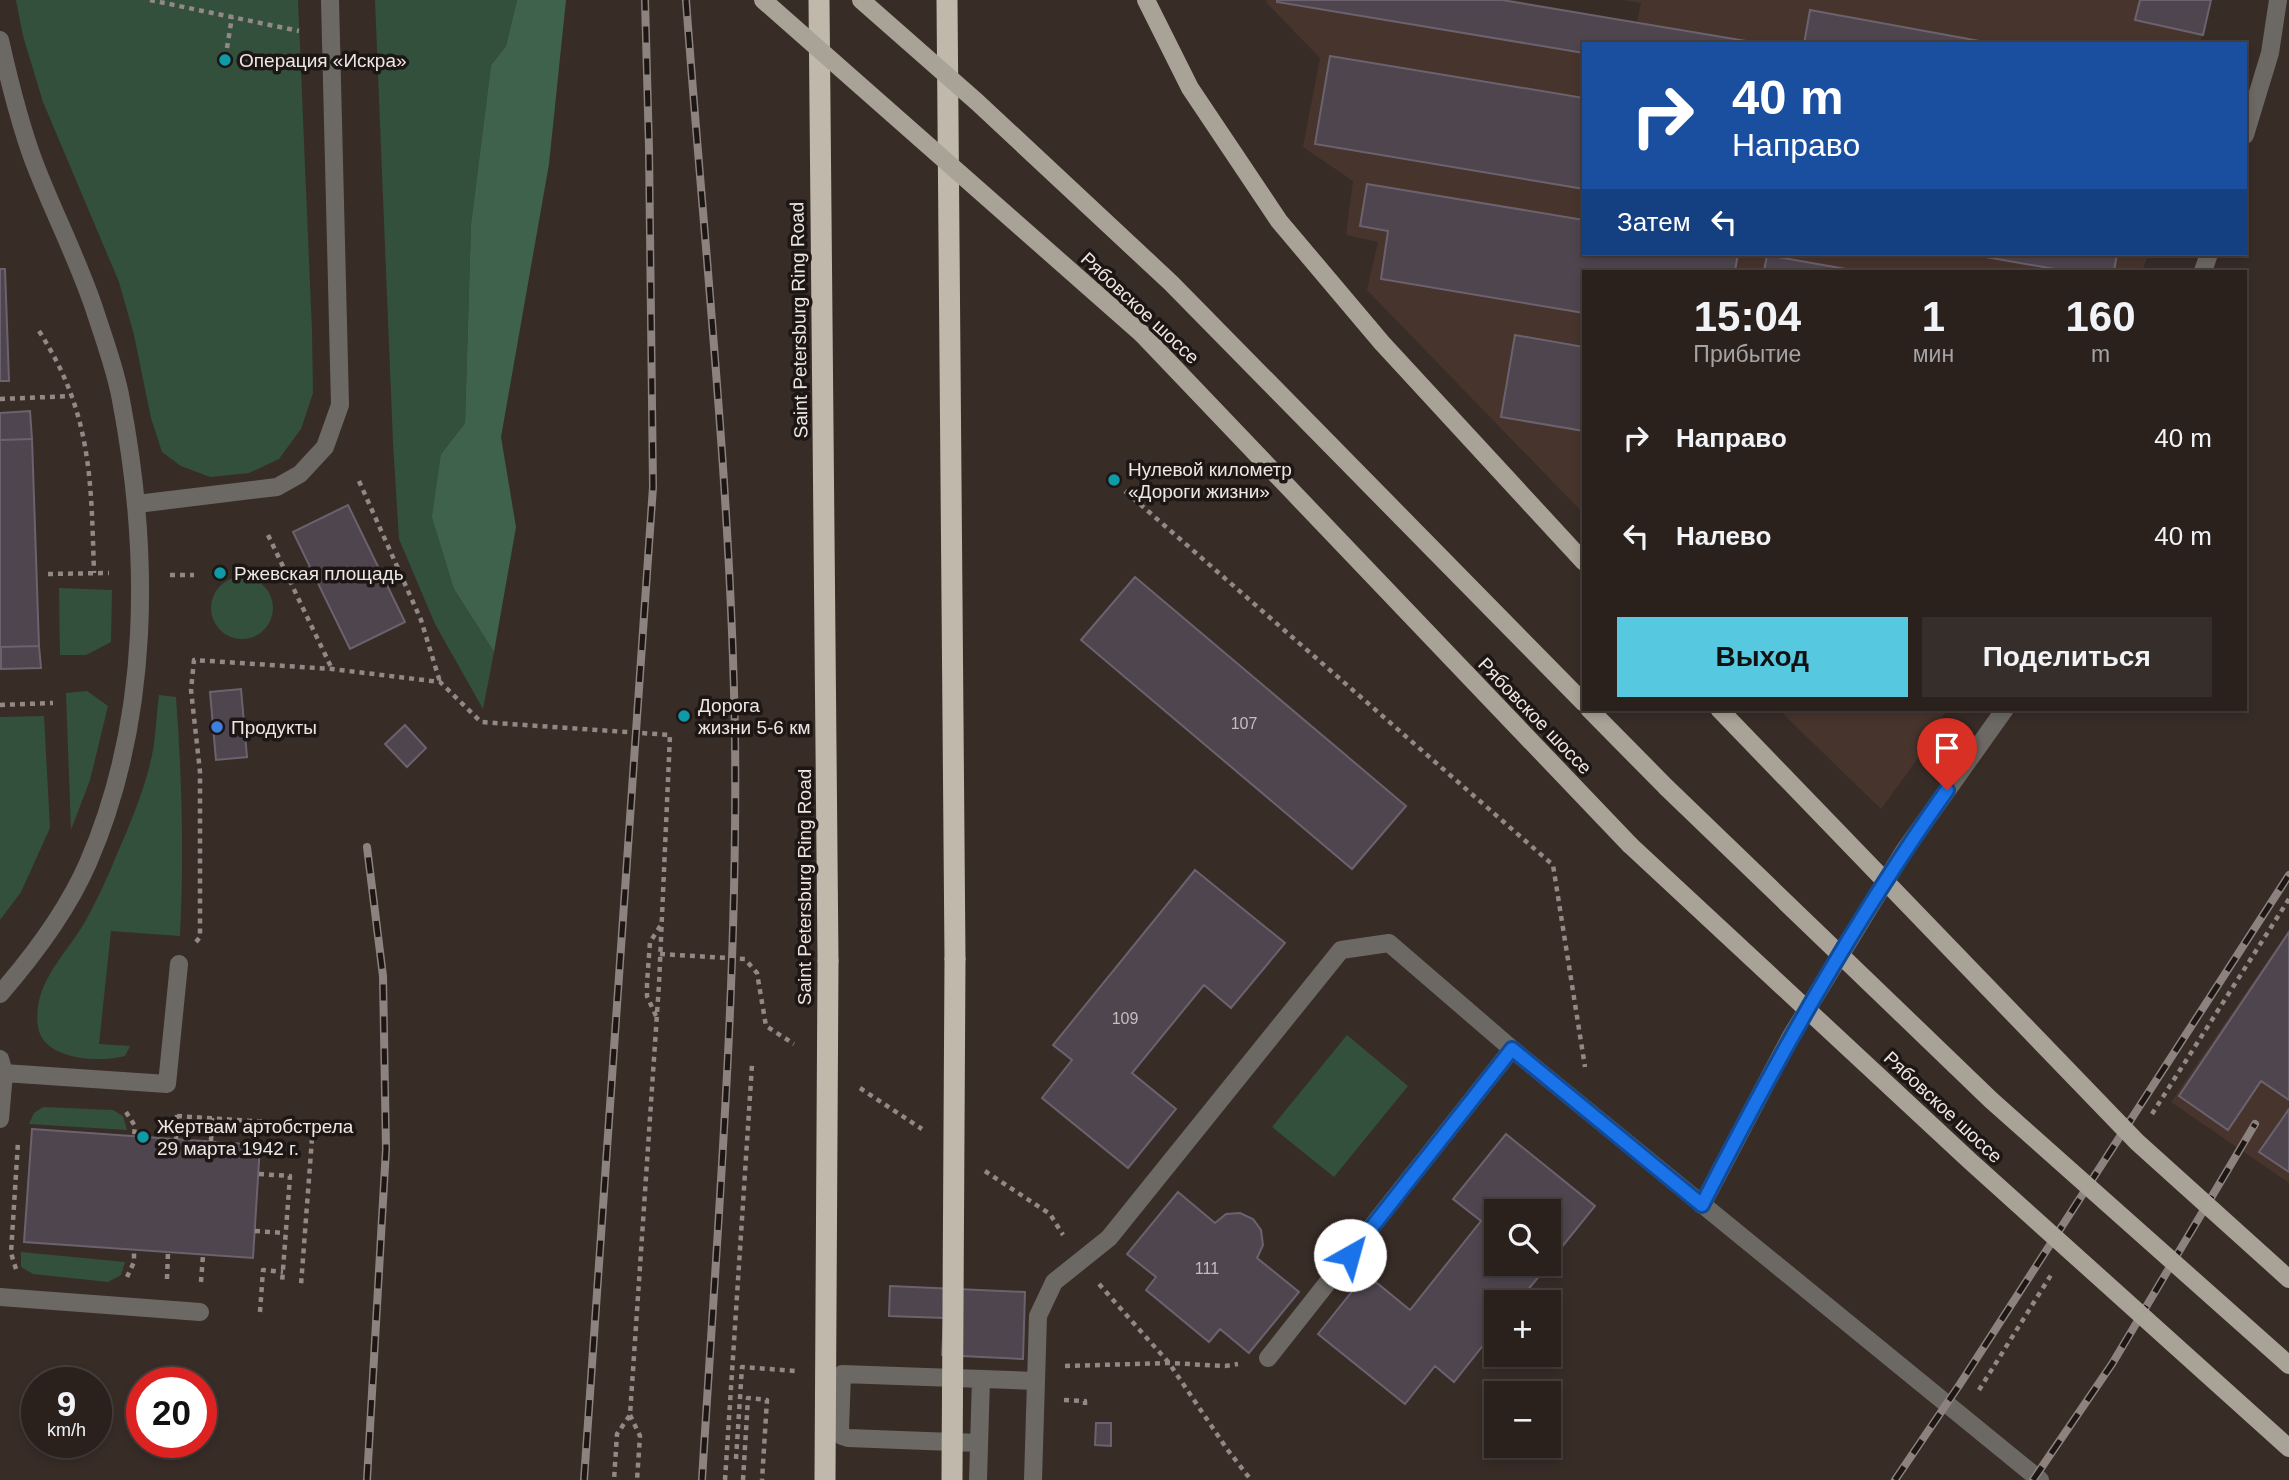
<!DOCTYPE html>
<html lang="ru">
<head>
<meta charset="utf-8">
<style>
  :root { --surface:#2a211d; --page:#362e2a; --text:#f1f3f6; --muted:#a5a3a4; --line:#463e3b; --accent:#56c9e0 }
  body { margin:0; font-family:Helvetica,sans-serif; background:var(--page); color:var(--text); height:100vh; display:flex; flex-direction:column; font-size:26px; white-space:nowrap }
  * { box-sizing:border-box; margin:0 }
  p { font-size:23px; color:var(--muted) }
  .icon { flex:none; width:38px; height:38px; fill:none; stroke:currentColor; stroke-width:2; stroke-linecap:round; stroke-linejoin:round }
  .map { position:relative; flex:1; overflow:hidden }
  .details { position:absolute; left:1582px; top:270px; width:665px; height:441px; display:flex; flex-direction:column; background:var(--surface); border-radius:0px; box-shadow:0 4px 10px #0003,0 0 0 2px var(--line) }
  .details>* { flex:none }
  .top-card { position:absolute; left:1582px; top:42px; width:665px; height:214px; border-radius:0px; box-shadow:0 4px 10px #0003,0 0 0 2px var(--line); background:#1a4fa0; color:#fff; overflow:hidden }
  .tools { position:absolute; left:1484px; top:1199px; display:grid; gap:14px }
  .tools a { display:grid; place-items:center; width:77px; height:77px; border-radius:0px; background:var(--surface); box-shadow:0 4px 10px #0003,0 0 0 2px var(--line); font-size:35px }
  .speed { position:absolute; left:21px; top:1367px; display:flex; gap:14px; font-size:35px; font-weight:700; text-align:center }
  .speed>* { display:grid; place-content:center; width:91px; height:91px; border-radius:50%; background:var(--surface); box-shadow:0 4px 10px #0003,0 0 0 2px var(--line); line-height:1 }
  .speed small { font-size:18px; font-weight:400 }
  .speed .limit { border:10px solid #d22; background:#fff; color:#111 }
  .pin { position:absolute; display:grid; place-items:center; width:60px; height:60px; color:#fff; margin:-72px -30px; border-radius:50% 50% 50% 0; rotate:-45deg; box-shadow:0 0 7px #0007 }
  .pin .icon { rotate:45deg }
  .me { position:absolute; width:77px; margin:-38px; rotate:38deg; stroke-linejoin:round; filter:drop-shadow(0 0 5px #0008) }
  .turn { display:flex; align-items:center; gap:24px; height:147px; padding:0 35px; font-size:32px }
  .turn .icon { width:91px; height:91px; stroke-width:2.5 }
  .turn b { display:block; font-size:49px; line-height:60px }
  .then { display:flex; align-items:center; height:66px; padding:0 35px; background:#0003; gap:14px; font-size:26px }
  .eta { display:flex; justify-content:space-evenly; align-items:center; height:119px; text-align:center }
  .eta b { font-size:42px; font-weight:600; line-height:49px }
  .primary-button { display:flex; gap:14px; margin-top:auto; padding:14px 35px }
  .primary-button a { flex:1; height:80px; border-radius:0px; background:var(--accent); color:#111; font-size:28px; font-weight:600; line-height:80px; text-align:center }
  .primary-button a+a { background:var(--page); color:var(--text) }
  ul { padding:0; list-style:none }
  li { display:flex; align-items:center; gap:21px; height:98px; padding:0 35px }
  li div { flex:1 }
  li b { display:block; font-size:26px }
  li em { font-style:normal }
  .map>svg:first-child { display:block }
  .built { fill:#47352d }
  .green { fill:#33503d }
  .forest { fill:#3f624c }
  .building { fill:#4e454f; stroke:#6b626d; stroke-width:2 }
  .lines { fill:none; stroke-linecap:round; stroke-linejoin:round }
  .path { stroke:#928884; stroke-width:4.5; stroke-dasharray:5 5; stroke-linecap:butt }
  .minor { stroke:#6c6964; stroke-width:18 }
  .major { stroke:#a9a297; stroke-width:18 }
  .highway { stroke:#c0b8ab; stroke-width:21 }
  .rail-casing { stroke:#8d827e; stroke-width:8 }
  .rail { stroke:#1c1614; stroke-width:5; stroke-dasharray:16; stroke-linecap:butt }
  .major-bridge { stroke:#a9a297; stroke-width:18 }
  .highway-bridge { stroke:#c0b8ab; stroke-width:21 }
  .route-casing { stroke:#114b97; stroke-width:18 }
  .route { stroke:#1a73e8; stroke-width:12 }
  .culture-dot { fill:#0f9aa8; stroke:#1c1614; stroke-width:2.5 }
  .shop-dot { fill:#3f7fe0; stroke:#1c1614; stroke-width:2.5 }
  .labels { text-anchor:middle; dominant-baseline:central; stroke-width:7; stroke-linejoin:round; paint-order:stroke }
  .number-label { font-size:16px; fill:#c6bebe }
  .poi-label { font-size:19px; fill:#eee6e3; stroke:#1c1614; text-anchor:start }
  .street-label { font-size:19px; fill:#eee6e3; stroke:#1c1614 }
</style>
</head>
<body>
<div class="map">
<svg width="2289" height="1480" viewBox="0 0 2289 1480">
  <rect width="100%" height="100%" fill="#382c27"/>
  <path class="built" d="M1267,0H1513L1637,22L1641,3L1622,0H2209L2200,44H1584V254H2149L2142,271H1584V514L1367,290L1378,242L1346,235L1353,181L1303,147L1320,58L1266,2Z
    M1778,709H1947L1918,758L1881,809Z
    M2289,929V1183L2171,1102Z"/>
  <path class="green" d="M16,0H298L312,331L313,393L301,429L279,459L249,473L210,477L181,466L162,452L151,418L134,335L119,282L43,102L23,36Z
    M375,0H517L506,46L491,65L471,224L465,423L441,454L454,589L494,652L483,709L435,624L399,539L393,443Z
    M211 608a31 31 0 1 1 62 0a31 31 0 1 1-62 0Z
    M59,588L112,590L111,642L86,655H60Z
    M87,691L108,706L90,780L71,830L66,693Z
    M159,695L176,697C182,777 184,856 180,936L111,931L99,1044L130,1046L125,1056C99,1063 43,1060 38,1027C32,984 65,956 85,922C97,900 108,877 117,854C129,827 143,793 150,764C156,742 156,717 159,695Z
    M44,716L50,828L21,892L0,920V717Z
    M1347,1035L1408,1086L1334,1177L1272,1127Z
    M43,1107L113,1110L123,1116L127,1130L29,1124L34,1113Z
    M21,1252L125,1262L121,1275L108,1282L33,1274L21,1267Z"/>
  <path class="forest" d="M517,0H566L549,164L501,437L516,527L494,652L454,589L432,517L441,454L465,423L471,224L491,65L506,46Z"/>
  <path class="building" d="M1277,0H1502L1764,44H1584V53L1277,2Z
    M2140,0H2211L2203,35L2135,20Z
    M1810,10L1996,44H1804Z
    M1330,56L1584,98V189L1315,144Z
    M1367,184L1584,220V254H1738L1735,271H1584V313L1381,279L1388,231L1360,226Z
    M1969,254H2117L2114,271H2066Z
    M1767,255L1857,271H1764Z
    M0,269H5L9,381H0Z
    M1515,335L1584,347V431L1501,417Z
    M30,411L32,439L0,440V413Z
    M32,439L39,646L0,647V440Z
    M348,505L405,622L350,649L293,532Z
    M1135,577L1406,806L1352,869L1081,640Z
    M39,646L41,668L1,669V647Z
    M241,689L247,757L216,760L210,692Z
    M405,725L426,748L407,767L385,744Z
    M1195,870L1285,943L1231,1008L1204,985L1132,1073L1176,1109L1128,1168L1042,1098L1072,1060L1053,1045Z
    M2289,932V1100L2261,1081L2228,1130L2179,1096Z
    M2289,1109V1172L2259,1152Z
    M32,1129L260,1145L253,1258L24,1242Z
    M1506,1134L1595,1206L1549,1263V1211H1496V1264H1549L1518,1302H1496V1329L1454,1382L1435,1366L1405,1404L1318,1334L1366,1274L1410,1310L1481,1221L1453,1199Z
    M1178,1192L1215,1223L1226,1214L1240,1213L1253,1219L1261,1230L1263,1245L1257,1258L1299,1292L1249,1353L1220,1329L1209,1342L1146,1290L1156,1277L1127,1254Z
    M890,1286L1025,1292L1023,1359L942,1355L944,1318L889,1316Z
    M1096,1423H1111V1446L1095,1445Z"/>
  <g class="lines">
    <path class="path" d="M150,0L299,31
      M227,48L232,17
      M39,331C92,413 91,480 94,573
      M0,399L73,396
      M359,481L421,620L440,682
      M1125,491L1553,865L1585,1067
      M268,535L332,669
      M48,574L109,573
      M170,575H194
      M0,705L53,703
      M196,942L200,937V772L191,690L194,660L332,669L440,682L481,722L670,735L659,984L630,1415L617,1434L614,1480
      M660,954L745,959L757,973L766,1026L794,1044
      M656,1016L647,996V983L650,942L661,925
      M860,1088L922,1129
      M126,1112L135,1126L134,1136
      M2152,1114L2289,899
      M177,1116L313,1125L301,1285
      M176,1139L177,1115
      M211,1141L212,1118
      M985,1171L1050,1214L1063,1235
      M259,1174L290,1176L282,1283
      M255,1231L285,1233
      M16,1269L11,1253L18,1142
      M127,1277L134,1262V1250
      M167,1279L168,1252
      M201,1282L203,1255
      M1099,1284L1169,1363L1227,1449L1251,1480
      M260,1312L263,1270L283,1272
      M1065,1366L1169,1363L1225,1366L1238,1364
      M1979,1390L2051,1275
      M1064,1400L1085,1401V1409
      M630,1415L640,1436L637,1480
      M736,1459L742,1367L795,1371
      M725,1480L752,1065
      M743,1480L748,1398L767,1400L762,1480"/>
    <path class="minor" d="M0,40C9,80 21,129 36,167C55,216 80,264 96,314C105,342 116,371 121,400C150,552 151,718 88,863C67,911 34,955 0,994
      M2245,135L2270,53L2278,0
      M2203,271L2209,254
      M137,504L277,487L300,474L325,447L340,405L330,0
      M1512,1049L2040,1480
      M0,1059L4,1073L0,1119
      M4,1073L167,1084L179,964
      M1702,1205L1791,1036L1904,851L2005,709
      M0,1297L200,1312
      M979,1443L848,1438L842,1436L840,1429L842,1374L1036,1381
      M978,1480L981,1379
      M1033,1480L1038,1316L1054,1282L1109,1238L1341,950L1389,943L1512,1049L1268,1358"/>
    <path class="major" d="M1146,0L1190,88L1279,221L1382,343L1584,562
      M1142,334L1630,845
      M1589,709L1667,788"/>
    <path class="highway" d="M819,0L828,961
      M947,0L955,959"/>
    <g class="rail-casing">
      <path id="rail" d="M686,0C704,245 731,490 735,736C738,984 717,1232 702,1480
        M367,1480L386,1149L383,976L367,847
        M584,1480L653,487L649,148L645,0
        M1895,1480L1960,1384L2289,875
        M2033,1480L2112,1364L2255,1124"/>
    </g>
    <use href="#rail" class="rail"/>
    <path class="major-bridge" d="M763,0L1142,334
      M861,0L977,102L1171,283L1584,703
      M1719,709L2137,1142L2289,1279
      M1667,788L1991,1100L2289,1365
      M1630,845L1970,1161L2289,1448"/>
    <path class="highway-bridge" d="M825,1480L828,961
      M952,1480L955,959"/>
  </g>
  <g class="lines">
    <g class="route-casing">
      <path id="route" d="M1350,1255L1512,1049L1702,1205C1775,1062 1854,921 1947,790"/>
    </g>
    <use href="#route" class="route"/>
  </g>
  <g class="culture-dot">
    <circle cx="225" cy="60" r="7"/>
    <circle cx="1114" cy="480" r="7"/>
    <circle cx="220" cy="573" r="7"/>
    <circle cx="684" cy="716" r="7"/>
    <circle cx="143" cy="1137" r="7"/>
  </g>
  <circle class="shop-dot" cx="217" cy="727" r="7"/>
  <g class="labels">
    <g class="number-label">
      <text x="1244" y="723">107</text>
      <text x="1125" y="1018">109</text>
      <text x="1207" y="1268">111</text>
    </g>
    <g class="poi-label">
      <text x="239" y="60">Операция «Искра»</text>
      <text x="1128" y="469">Нулевой километр<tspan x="1128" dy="22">«Дороги жизни»</tspan></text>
      <text x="234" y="573">Ржевская площадь</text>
      <text x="698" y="705">Дорога<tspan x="698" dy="22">жизни 5-6 км</tspan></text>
      <text x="231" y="727">Продукты</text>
      <text x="157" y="1126">Жертвам артобстрела<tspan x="157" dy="22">29 марта 1942 г.</tspan></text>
    </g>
    <g class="street-label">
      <text transform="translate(1140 308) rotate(43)">Рябовское шоссе</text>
      <text transform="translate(799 320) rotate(-91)">Saint Petersburg Ring Road</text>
      <text transform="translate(1535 716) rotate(46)">Рябовское шоссе</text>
      <text transform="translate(804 887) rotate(-90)">Saint Petersburg Ring Road</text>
      <text transform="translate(1943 1107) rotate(43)">Рябовское шоссе</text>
    </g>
  </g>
</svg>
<div class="tools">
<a><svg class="icon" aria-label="search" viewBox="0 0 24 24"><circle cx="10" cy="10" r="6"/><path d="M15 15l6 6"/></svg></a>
<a>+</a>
<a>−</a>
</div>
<div class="speed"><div>9<small>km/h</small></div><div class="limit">20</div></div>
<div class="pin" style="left:1947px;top:790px;background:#d93025"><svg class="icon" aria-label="arrive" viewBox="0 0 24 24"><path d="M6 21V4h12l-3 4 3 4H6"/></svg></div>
<svg class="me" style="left:1350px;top:1255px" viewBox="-20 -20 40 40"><circle r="19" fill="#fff"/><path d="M0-13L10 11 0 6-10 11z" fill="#1a73e8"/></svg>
<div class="top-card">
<div class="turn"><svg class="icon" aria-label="right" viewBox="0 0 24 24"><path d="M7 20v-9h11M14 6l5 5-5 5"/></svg><div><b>40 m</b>Направо</div></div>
<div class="then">Затем<svg class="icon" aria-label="left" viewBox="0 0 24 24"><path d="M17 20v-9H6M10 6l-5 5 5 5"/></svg></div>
</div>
<section class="details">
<div class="eta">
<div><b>15:04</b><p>Прибытие</p></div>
<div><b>1</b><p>мин</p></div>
<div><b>160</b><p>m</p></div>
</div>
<ul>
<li><svg class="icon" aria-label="right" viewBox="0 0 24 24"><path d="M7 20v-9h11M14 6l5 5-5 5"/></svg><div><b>Направо</b></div><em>40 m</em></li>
<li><svg class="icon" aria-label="left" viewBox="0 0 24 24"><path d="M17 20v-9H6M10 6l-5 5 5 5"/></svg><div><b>Налево</b></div><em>40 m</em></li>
</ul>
<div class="primary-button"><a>Выход</a><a>Поделиться</a></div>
</section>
</div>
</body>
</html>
